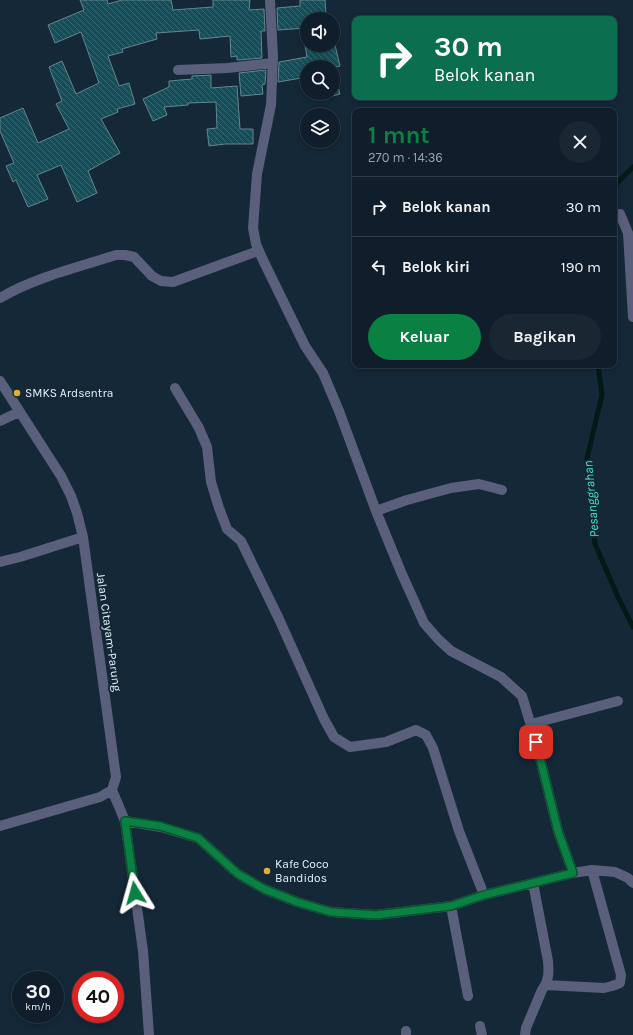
<!DOCTYPE html>
<html lang="id">
<head>
<meta charset="utf-8">
<style>
  :root { --surface:#0f1e2a; --page:#182732; --text:#f1f3f6; --muted:#9ba2a8; --line:#2f3c47; --accent:#0b8043 }
  body { margin:0; font-family:Karla,sans-serif; background:var(--page); color:var(--text); height:100vh; display:flex; flex-direction:column; font-size:15px; white-space:nowrap }
  * { box-sizing:border-box; margin:0 }
  p { font-size:13px; color:var(--muted) }
  .icon { flex:none; width:22px; height:22px; fill:none; stroke:currentColor; stroke-width:2; stroke-linecap:round; stroke-linejoin:round }
  .map { position:relative; flex:1; overflow:hidden }
  .panel { position:absolute; left:352px; top:108px; width:265px; height:260px; display:flex; flex-direction:column; background:var(--surface); border-radius:8px; box-shadow:0 2px 6px #0003,0 0 0 1px var(--line) }
  .panel>* { flex:none }
  .guide { position:absolute; left:352px; top:16px; width:265px; height:84px; border-radius:8px; box-shadow:0 2px 6px #0003,0 0 0 1px var(--line); background:#0b6e4f; color:#fff; overflow:hidden }
  .tools { position:absolute; left:300px; top:12px; display:grid; gap:8px }
  .tools a { display:grid; place-items:center; width:40px; height:40px; border-radius:50%; background:var(--surface); box-shadow:0 2px 6px #0003,0 0 0 1px var(--line); font-size:20px }
  .speed { position:absolute; left:12px; top:971px; display:flex; gap:8px; font-size:20px; font-weight:700; text-align:center }
  .speed>* { display:grid; place-content:center; width:52px; height:52px; border-radius:50%; background:var(--surface); box-shadow:0 2px 6px #0003,0 0 0 1px var(--line); line-height:1 }
  .speed small { font-size:10px; font-weight:400 }
  .speed .limit { border:6px solid #d22; background:#fff; color:#111 }
  .pin { position:absolute; display:grid; place-items:center; width:34px; height:34px; color:#fff; margin:-17px; border-radius:8px; box-shadow:0 2px 6px #0006 }
  .me { position:absolute; width:44px; margin:-22px; rotate:352deg; stroke-linejoin:round; filter:drop-shadow(0 0 3px #0008) }
  .turn { display:flex; align-items:center; gap:14px; height:84px; padding:0 16px; font-size:18px }
  .turn .icon { width:52px; height:52px; stroke-width:2.5 }
  .turn b { display:block; font-size:28px; line-height:34px }
  .round { display:grid; place-items:center; flex:none; width:42px; height:42px; border-radius:21px; background:var(--page) }
  .head { display:flex; align-items:center; justify-content:space-between; height:68px; padding:0 16px }
  h1 { font-size:24px; font-weight:700; line-height:30px; color:var(--accent) }
  .cta { display:flex; gap:8px; margin-top:auto; padding:8px 16px }
  .cta a { flex:1; height:46px; border-radius:24px; background:var(--accent); color:#fff; font-size:16px; font-weight:700; line-height:46px; text-align:center }
  .cta a+a { background:var(--page); color:var(--text) }
  ul { padding:0; list-style:none }
  li { display:flex; align-items:center; gap:12px; height:60px; padding:0 16px; border-top:1px solid var(--line) }
  li div { flex:1 }
  li b { display:block; font-size:15px }
  li em { font-style:normal }
  .map>svg:first-child { display:block }
  .lines { fill:none; stroke-linecap:round; stroke-linejoin:round }
  .stream { stroke:#001a16; stroke-width:5 }
  .building { fill:url(#building-back-hatch); stroke:#64868e }
  .minor { stroke:#5a607b; stroke-width:10 }
  .route-casing { stroke:#07532c; stroke-width:10 }
  .route { stroke:#0b8043; stroke-width:7 }
  .poi-dot { fill:#ddb133; stroke:#142838; stroke-width:1.5 }
  .labels { text-anchor:middle; dominant-baseline:central; stroke-width:4; stroke-linejoin:round; paint-order:stroke }
  .poi-label { font-size:12px; fill:#e4f1fb; stroke:#142838; text-anchor:start }
  .street-label { font-size:12px; fill:#e4f1fb; stroke:#142838 }
  .water-label { font-size:13px; font-style:italic; fill:#4ee4ce; stroke:#142838 }
</style>
</head>
<body>
<div class="map">
<svg width="633" height="1035" viewBox="0 0 633 1035">
  <defs>
    <pattern id="building-back-hatch" width="6" height="6" patternUnits="userSpaceOnUse"><rect width="6" height="6" fill="#154e58"/><path d="M-1 5l2 2M0 0l6 6M5-1l2 2" fill="none" stroke="#376871"/></pattern>
  </defs>
  <rect width="100%" height="100%" fill="#142838"/>
  <g class="lines">
    <path class="stream" d="M614,192L617,183L633,167
      M598,365L602,395L587,458L595,544L618,597L633,627"/>
  </g>
  <path class="building" d="M80,0H107L108,4L122,0H171L173,10L213,7V0H250L249,10L264,9L265,31H261L262,58L237,60V56L231,57L230,36L200,39L199,30L156,33L157,39L122,49L123,52L108,56L119,86L129,83L135,104L117,109L118,112L101,119L120,153L88,171L97,193L77,202L61,165L37,175L48,199L28,207L16,180L13,182L6,166L14,163L0,131V118L23,108L38,143L69,129L56,104L62,101L49,67L62,61L76,94L99,83L81,32L55,43L48,25L84,10Z
    M300,0H325L326,16L307,17V28L278,30L277,8L300,6Z
    M305,45H335L340,66L333,68V67H307V77L278,82L279,62L307,57Z
    M266,70L265,84L262,85L263,94L241,96L239,73Z
    M333,71L340,94L318,100L316,93H333Z
    M211,75V88L237,86L240,129H253V144H225L209,146L207,129L217,128L216,102L188,103V105L164,107L167,115L153,121L143,99L169,87V81L192,79V76Z"/>
  <g class="lines">
    <path class="minor" d="M270,0L273,56L271,105L257,174L253,228L256,244L262,258L305,346L323,373L339,411L376,511L401,572L424,623L438,639L451,651L501,677L522,696L536,742L558,831L573,873
      M178,70L227,68L273,63
      M620,214L628,233L633,317
      M0,298C33,278 79,267 116,255H125L134,257L152,276L161,281L173,282L258,251
      M0,381L61,476L71,496L77,513L83,537L116,777L112,790L100,797L0,826
      M175,388L199,428L207,447L211,482L219,508L227,529L241,541L279,619L324,719L334,737L350,747L386,742L416,730L426,735L433,748L459,831L484,895
      M0,421L19,412
      M376,511L407,500L451,488L479,484L502,490
      M0,562L20,557L83,537
      M531,724L618,701
      M112,790L125,821L143,951L149,1035
      M125,821L161,827L198,838L238,874L264,889L297,902L331,912L376,915L451,906L484,895L573,873L592,870L615,872L628,878L633,883
      M451,906L468,996
      M546,985L604,988L612,986L620,983L621,975L592,870
      M480,1026L482,1035
      M406,1031V1035
      M525,1035L526,1028L542,990C549,981 549,972 548,961L533,883"/>
  </g>
  <g class="lines">
    <g class="route-casing">
      <path id="route" d="M135,893L125,821L160,826L198,838L238,874L264,889L297,902L331,912L376,915L451,906L484,895L573,873L558,831L536,742"/>
    </g>
    <use href="#route" class="route"/>
  </g>
  <g class="poi-dot">
    <circle cx="17" cy="393" r="4"/>
    <circle cx="267" cy="871" r="4"/>
  </g>
  <g class="labels">
    <g class="poi-label">
      <text x="25" y="393">SMKS Ardsentra</text>
      <text x="275" y="864">Kafe Coco<tspan x="275" dy="14">Bandidos</tspan></text>
    </g>
    <g class="street-label">
      <text transform="translate(109 632) rotate(82)">Jalan Citayam-Parung</text>
    </g>
    <g class="water-label">
      <text transform="translate(591 499) rotate(-95)">Pesanggrahan</text>
    </g>
  </g>
</svg>
<div class="tools">
<a><svg class="icon" aria-label="sound" viewBox="0 0 24 24"><path d="M4 9h4l5-4v14l-5-4H4zM17 9q2 3 0 6"/></svg></a>
<a><svg class="icon" aria-label="search" viewBox="0 0 24 24"><circle cx="10" cy="10" r="6"/><path d="M15 15l6 6"/></svg></a>
<a><svg class="icon" aria-label="layers" viewBox="0 0 24 24"><path d="M12 4l9 5-9 5-9-5zM3 14l9 5 9-5"/></svg></a>
</div>
<div class="speed"><div>30<small>km/h</small></div><div class="limit">40</div></div>
<div class="pin" style="left:536px;top:742px;background:#d93025"><svg class="icon" aria-label="arrive" viewBox="0 0 24 24"><path d="M6 21V4h12l-3 4 3 4H6"/></svg></div>
<svg class="me" style="left:135px;top:893px" viewBox="-20 -20 40 40"><path d="M0-17L14 15 0 8-14 15z" fill="#0b8043" stroke="#fff" stroke-width="4"/></svg>
<div class="guide">
<div class="turn"><svg class="icon" aria-label="right" viewBox="0 0 24 24"><path d="M7 20v-9h11M14 6l5 5-5 5"/></svg><div><b>30 m</b>Belok kanan</div></div>
</div>
<section class="panel">
<div class="head"><div><h1>1 mnt</h1><p>270 m · 14:36</p></div><a class="round"><svg class="icon" aria-label="close" viewBox="0 0 24 24"><path d="M6 6l12 12M18 6L6 18"/></svg></a></div>
<ul>
<li><svg class="icon" aria-label="right" viewBox="0 0 24 24"><path d="M7 20v-9h11M14 6l5 5-5 5"/></svg><div><b>Belok kanan</b></div><em>30 m</em></li>
<li><svg class="icon" aria-label="left" viewBox="0 0 24 24"><path d="M17 20v-9H6M10 6l-5 5 5 5"/></svg><div><b>Belok kiri</b></div><em>190 m</em></li>
</ul>
<div class="cta"><a>Keluar</a><a>Bagikan</a></div>
</section>
</div>
</body>
</html>
